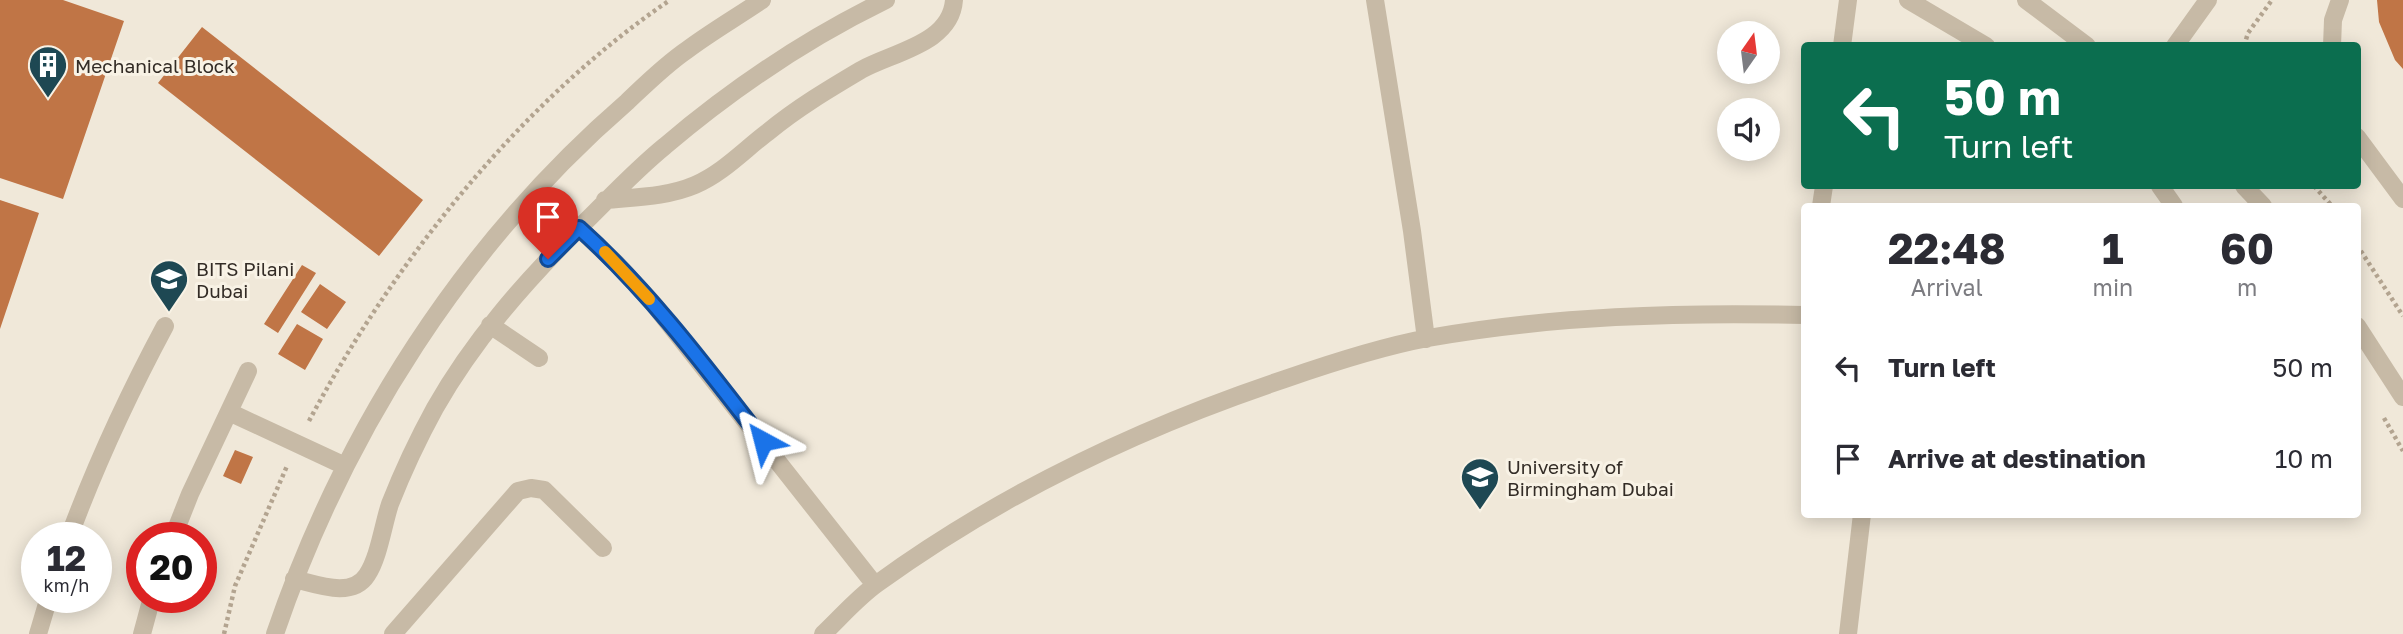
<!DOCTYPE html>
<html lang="en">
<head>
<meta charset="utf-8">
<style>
  :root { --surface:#fff; --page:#f2f2f3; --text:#2b2b33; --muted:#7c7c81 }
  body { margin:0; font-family:"Golos Text",sans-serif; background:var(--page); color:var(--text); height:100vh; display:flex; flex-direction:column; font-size:26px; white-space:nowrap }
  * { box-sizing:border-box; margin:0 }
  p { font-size:23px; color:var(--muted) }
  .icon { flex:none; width:38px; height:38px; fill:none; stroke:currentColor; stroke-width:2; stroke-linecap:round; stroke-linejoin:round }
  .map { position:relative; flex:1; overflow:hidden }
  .details { position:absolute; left:1801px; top:203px; width:560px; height:315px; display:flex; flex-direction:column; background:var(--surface); border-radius:7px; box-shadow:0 4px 18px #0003 }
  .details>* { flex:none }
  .hud { position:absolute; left:1801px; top:42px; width:560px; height:147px; border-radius:7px; box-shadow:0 4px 18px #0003; background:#0b6e4f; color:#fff; overflow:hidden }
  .needle { width:46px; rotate:14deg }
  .tools { position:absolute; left:1717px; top:21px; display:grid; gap:14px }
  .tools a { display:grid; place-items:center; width:63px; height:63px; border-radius:50%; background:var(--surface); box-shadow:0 4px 18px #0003; font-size:35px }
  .speed { position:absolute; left:21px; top:522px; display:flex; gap:14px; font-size:35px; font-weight:700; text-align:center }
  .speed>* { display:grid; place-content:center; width:91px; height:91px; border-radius:50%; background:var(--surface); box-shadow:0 4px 18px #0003; line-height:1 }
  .speed small { font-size:18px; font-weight:400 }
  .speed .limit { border:10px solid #d22; background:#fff; color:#111 }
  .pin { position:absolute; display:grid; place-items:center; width:60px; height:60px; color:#fff; margin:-72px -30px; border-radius:50% 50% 50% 0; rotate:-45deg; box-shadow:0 0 7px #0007 }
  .pin .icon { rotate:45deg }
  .me { position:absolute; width:77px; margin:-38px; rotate:322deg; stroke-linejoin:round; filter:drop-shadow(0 0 5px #0008) }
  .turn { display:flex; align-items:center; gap:24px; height:147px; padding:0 28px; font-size:32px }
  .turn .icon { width:91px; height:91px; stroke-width:2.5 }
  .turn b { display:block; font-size:49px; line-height:60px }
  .eta { display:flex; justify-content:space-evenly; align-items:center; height:119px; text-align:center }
  .eta b { font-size:42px; font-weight:700; line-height:49px }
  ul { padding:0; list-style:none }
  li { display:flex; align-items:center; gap:21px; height:91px; padding:0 28px }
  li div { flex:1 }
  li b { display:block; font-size:26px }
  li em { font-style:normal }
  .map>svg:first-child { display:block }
  .building { fill:#c07546 }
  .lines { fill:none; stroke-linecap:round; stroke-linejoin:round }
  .path { stroke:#b3a490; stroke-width:4.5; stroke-dasharray:3.5 3.5; stroke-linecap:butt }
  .minor { stroke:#c7baa6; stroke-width:18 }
  .route-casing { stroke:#114b97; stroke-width:18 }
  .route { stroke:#1a73e8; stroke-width:12 }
  .slow { stroke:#f59e0b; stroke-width:12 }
  .labels { text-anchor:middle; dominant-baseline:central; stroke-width:6; stroke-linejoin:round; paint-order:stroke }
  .poi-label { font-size:19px; fill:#332c26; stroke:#f8f2e5; text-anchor:start }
</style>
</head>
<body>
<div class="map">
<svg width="2403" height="634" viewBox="0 0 2403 634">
  <rect width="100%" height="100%" fill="#f0e8d9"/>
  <path class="building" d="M0,0H63L124,21L63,199L0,178Z
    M2377,0H2403V69L2395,60L2379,22Z
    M202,27L423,200L379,256L158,83Z
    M0,200L39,213L0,329Z
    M302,265L316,273L278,333L264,324Z
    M320,284L346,302L327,329L301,312Z
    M297,324L323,339L305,370L278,354Z
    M235,450L253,457L241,484L223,476Z"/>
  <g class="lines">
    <path class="path" d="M2244,46L2248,33L2272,0
      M2314,186L2332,206
      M2357,245L2403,316
      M2384,418L2403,451
      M309,421C393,263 521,101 670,0
      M224,634L235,586L287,466"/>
    <path class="minor" d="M1375,0L1412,231L1426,339
      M1908,0L1986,46
      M2026,0L2087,46
      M1842,46L1848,0
      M2175,46L2208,0
      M2332,46L2333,20L2340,0
      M2357,137L2403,199
      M2160,186L2174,206
      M2244,186L2263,206
      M605,200C635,197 667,197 695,185C723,173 744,150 768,132C797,108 829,89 861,70C893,52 951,44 954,0
      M1821,206L1824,186
      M579,228L617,264L651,301L875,585
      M490,325L539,358
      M2357,326L2403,397
      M229,412L345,466
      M69,537C96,464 128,395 165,326
      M173,537L190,494L248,371
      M294,579C316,584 352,599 367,575C379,557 383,525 390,504C403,471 418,439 435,408C473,341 523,284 577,230C606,202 633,172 665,146C732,89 806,39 886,0
      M38,634L49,597
      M142,634L152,597
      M275,634C344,431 464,243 627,102C646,84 665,65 687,50C711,32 737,17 762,0
      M393,634L518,491L531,488L544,490L603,548
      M823,634C841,617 858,597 878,583C1001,494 1141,427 1285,379C1331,363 1380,347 1428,338C1552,316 1678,312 1804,315
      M1848,634L1862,514"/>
  </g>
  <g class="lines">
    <g class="route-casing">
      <path id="route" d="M548,259L579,228C649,291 706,367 763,441"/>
    </g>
    <use href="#route" class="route"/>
    <path class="slow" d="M605,252L649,299"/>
  </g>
  <defs>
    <g id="building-pin" transform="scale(2.0125)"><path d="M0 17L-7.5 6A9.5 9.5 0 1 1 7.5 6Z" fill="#1e4853" stroke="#f8f2e5"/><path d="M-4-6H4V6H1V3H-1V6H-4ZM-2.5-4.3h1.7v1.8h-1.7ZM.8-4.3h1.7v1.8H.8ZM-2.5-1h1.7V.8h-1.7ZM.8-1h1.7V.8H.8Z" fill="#fff"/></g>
    <g id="university-pin" transform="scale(2.0125)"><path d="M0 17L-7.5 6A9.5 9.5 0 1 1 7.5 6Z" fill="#1e4853" stroke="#f8f2e5"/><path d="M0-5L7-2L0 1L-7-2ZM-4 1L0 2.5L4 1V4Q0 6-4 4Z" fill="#fff"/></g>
  </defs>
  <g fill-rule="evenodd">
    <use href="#building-pin" x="48" y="65"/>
    <use href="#university-pin" x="169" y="279"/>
    <use href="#university-pin" x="1480" y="477"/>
  </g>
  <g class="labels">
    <g class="poi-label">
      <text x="75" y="65">Mechanical Block</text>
      <text x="196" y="268">BITS Pilani<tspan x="196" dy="22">Dubai</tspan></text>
      <text x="1507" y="466">University of<tspan x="1507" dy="22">Birmingham Dubai</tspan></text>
    </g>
  </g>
</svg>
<div class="tools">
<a><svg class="needle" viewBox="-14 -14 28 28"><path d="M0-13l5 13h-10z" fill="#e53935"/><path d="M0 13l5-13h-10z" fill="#7c7c81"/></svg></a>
<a><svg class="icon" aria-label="sound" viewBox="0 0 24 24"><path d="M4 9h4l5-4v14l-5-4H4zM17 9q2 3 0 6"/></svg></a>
</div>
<div class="speed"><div>12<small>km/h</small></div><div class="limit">20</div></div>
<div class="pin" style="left:548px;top:259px;background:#d93025"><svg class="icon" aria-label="arrive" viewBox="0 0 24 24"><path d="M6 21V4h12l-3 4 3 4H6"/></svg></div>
<svg class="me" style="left:763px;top:441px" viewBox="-20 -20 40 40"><path d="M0-17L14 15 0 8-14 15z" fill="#1a73e8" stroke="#fff" stroke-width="4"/></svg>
<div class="hud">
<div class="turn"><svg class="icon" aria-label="left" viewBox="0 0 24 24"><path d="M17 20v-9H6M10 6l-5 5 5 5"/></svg><div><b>50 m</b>Turn left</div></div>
</div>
<section class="details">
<div class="eta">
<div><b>22:48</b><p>Arrival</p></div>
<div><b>1</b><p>min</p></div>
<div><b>60</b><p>m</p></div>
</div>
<ul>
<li><svg class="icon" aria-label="left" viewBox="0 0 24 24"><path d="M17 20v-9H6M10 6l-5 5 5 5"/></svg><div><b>Turn left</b></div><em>50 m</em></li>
<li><svg class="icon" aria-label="arrive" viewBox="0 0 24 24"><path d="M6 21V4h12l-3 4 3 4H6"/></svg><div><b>Arrive at destination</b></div><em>10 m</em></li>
</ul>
</section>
</div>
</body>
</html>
